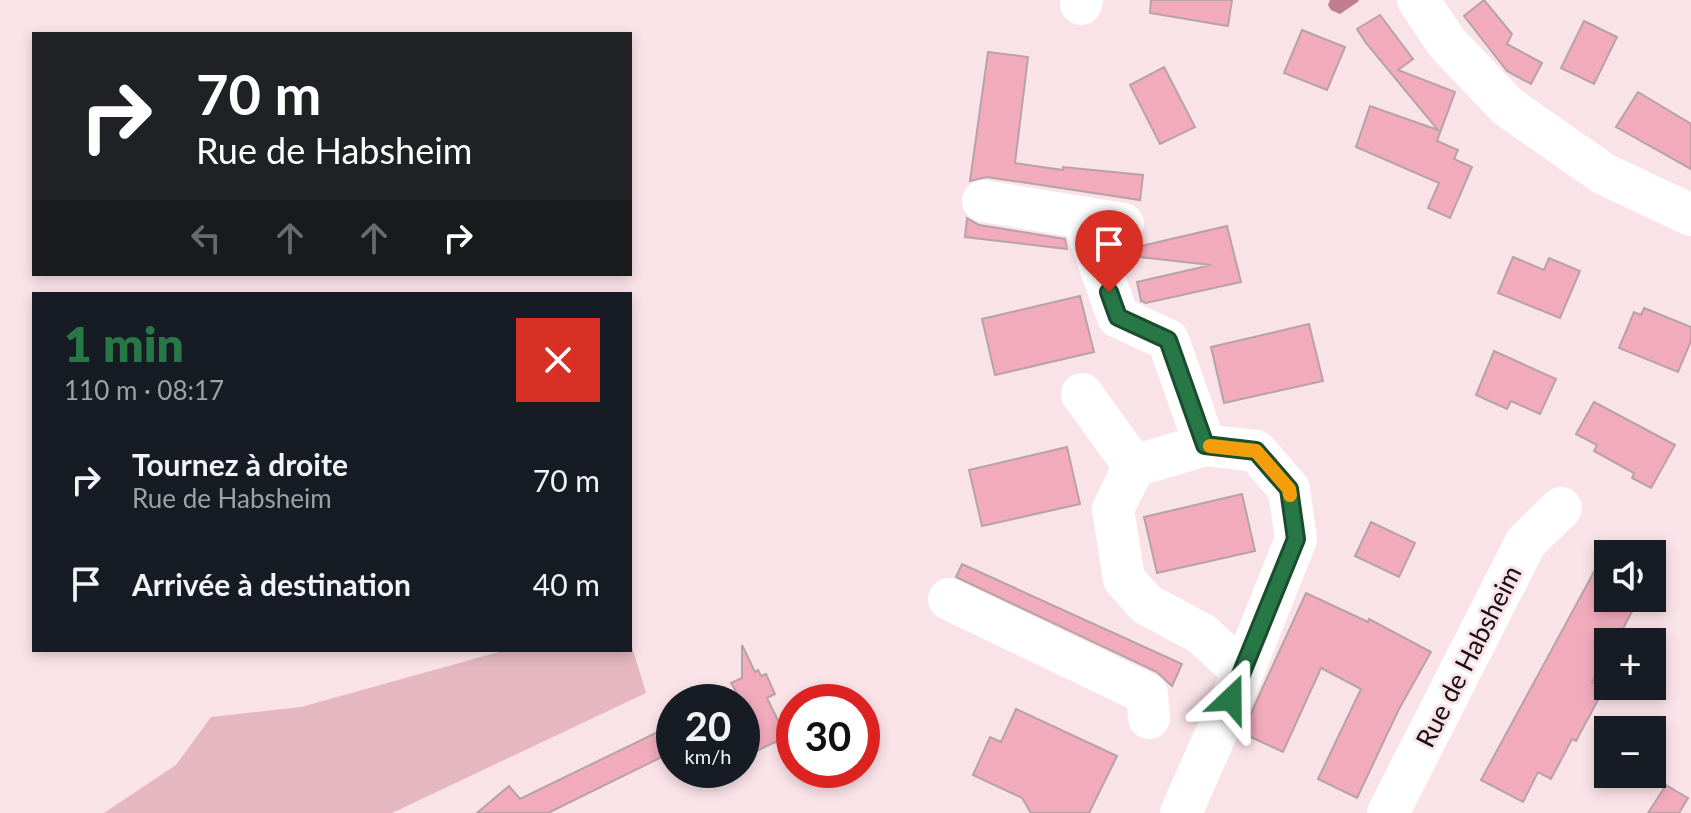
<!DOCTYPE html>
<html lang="fr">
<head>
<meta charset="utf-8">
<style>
  :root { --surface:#171b24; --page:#242831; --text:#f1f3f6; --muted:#9ea1a6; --accent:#287747 }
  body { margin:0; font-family:Lato,sans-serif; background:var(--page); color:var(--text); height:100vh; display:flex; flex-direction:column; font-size:30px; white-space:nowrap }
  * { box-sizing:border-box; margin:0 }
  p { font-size:26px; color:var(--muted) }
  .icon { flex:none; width:44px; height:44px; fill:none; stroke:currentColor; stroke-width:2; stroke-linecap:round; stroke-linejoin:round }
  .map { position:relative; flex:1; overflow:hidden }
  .drawer { position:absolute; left:32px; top:292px; width:600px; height:360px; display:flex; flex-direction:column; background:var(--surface); border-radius:0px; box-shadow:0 4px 12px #0003 }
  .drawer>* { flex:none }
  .top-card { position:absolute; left:32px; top:32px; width:600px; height:244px; border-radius:0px; box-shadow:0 4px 12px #0003; background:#202124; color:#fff; overflow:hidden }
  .buttons { position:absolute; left:1594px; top:540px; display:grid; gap:16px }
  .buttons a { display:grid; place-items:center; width:72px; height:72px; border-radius:0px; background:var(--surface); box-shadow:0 4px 12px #0003; font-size:40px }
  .speed { position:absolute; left:656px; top:684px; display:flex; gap:16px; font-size:40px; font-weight:700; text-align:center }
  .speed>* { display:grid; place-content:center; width:104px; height:104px; border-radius:50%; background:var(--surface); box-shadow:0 4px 12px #0003; line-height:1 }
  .speed small { font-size:20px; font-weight:400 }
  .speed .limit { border:12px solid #d22; background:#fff; color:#111 }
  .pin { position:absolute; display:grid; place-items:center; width:68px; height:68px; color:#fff; margin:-82px -34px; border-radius:50% 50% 50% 0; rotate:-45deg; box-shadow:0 0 8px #0007 }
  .pin .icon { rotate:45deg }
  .me { position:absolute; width:88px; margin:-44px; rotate:23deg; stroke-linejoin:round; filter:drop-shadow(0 0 6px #0008) }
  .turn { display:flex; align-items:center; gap:28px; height:168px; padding:0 32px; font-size:36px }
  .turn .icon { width:104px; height:104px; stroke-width:2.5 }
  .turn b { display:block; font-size:56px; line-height:68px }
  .lanes { display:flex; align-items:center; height:76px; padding:0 32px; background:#0003; justify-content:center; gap:40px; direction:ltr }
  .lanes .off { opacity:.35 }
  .round { display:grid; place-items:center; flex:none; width:84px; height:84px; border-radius:0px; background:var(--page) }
  .headline { display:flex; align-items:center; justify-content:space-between; height:136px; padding:0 32px }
  h1 { font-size:48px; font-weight:800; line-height:60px; color:var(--accent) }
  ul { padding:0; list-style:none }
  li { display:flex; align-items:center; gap:24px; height:104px; padding:0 32px }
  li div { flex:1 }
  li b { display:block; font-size:30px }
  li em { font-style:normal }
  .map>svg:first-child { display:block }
  .green { fill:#e4b7c1 }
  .water { fill:#c07e8f }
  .building { fill:#f1abbc; stroke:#b7a2a6; stroke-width:2 }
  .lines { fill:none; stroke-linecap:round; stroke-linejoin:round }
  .minor { stroke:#fff; stroke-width:42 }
  .route-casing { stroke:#1a4d2e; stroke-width:20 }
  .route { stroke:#287747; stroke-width:14 }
  .slow { stroke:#f59e0b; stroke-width:14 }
  .labels { text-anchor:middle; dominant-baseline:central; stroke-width:6; stroke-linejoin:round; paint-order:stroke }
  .street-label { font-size:26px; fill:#170f11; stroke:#fae3e8 }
</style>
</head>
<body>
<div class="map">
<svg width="1691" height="813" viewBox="0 0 1691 813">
  <rect width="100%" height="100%" fill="#fae3e8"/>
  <path class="green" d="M630,640L646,693L392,813H104L176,765L211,717L301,707L506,650H630Z"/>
  <path class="water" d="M1330,0H1358L1359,1L1340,14L1331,10L1328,5Z"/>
  <path class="building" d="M1151,0H1232L1228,26L1150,13Z
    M1484,0L1512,34L1507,44L1542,63L1531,84L1507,71L1464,16Z
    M1380,15L1413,59L1398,70L1455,92L1437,141L1458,150L1454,159L1472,167L1450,218L1428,208L1439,183L1356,147L1370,106L1438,130L1366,43L1357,29Z
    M1584,21L1617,37L1594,84L1561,68Z
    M1302,30L1345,47L1327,90L1284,73Z
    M988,52L1028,57L1015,163L1063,170V167L1143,175L1140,200L987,177L970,181Z
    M1164,67L1195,127L1160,144L1130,85Z
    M1638,92L1691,124V169L1616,127Z
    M967,218L979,225L1065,239L1067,249L965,237Z
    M1227,226L1241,282L1146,303L1141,301L1137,282L1211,265L1122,255L1120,251Z
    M1513,257L1544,270L1549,258L1580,271L1560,318L1498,293Z
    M1080,296L1094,352L995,375L982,319Z
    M1644,308L1691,327V341L1678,372L1619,348L1634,312L1641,315Z
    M1309,324L1323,381L1224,403L1211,347Z
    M1494,351L1556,379L1540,414L1511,401L1507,409L1476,395Z
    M1594,402L1675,445L1651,488L1632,478L1634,473L1594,451L1597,445L1576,434Z
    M1067,447L1080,504L982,526L969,470Z
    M1242,494L1255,551L1157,573L1144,517Z
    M1371,522L1415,543L1399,577L1355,556Z
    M1608,546V598H1639L1616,642H1608V652L1592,682L1604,689L1576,741L1572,739L1551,779L1538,772L1523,802L1481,780Z
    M962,564L1182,664L1172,686L1157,672L956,577Z
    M1306,593L1368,622L1369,619L1431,652L1399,709L1357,798L1318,779L1361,689L1321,668L1283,752L1242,733Z
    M742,645L755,672L758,670L761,676L766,674L775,694L767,698L786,737L742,758V702L731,683L742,678Z
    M1016,709L1117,756L1089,813H1031L1022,798L973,775L990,737L1001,742Z
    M674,724V751L548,813H477L509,786L520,799Z
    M1666,785L1688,798L1679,813H1648Z"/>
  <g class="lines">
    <path class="minor" d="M1418,0L1447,43L1508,107L1604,174L1691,215
      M1081,4L1082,0
      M983,201L1123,224
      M1083,218L1118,317L1168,340L1205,445L1256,451L1289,489L1296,539L1243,672L1181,813
      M1082,394L1134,466
      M1205,445L1134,466L1113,509L1124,579L1146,604L1202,634L1243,672
      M949,599L1147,694L1149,718
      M1388,813L1526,542L1561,508"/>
  </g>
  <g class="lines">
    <g class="route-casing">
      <path id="route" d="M1109,292L1118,317L1168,340L1205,445L1256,451L1289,489L1296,539L1231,699"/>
    </g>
    <use href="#route" class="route"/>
    <path class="slow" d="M1210,446L1256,451L1289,489L1290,495"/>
  </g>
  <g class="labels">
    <g class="street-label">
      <text transform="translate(1468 656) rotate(-63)">Rue de Habsheim</text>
    </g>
  </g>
</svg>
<div class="buttons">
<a><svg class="icon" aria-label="sound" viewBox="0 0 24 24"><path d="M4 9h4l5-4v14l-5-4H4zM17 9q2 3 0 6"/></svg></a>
<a>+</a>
<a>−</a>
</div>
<div class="speed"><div>20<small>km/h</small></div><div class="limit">30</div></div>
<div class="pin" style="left:1109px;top:292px;background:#d93025"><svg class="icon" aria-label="arrive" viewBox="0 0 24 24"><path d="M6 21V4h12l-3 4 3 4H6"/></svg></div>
<svg class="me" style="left:1231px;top:699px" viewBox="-20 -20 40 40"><path d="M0-17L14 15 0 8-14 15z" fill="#287747" stroke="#fff" stroke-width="4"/></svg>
<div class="top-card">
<div class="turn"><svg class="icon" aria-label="right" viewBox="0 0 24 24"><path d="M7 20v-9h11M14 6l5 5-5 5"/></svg><div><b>70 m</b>Rue de Habsheim</div></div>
<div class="lanes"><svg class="icon off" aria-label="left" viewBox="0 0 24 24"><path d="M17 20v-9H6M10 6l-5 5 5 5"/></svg><svg class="icon off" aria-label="ahead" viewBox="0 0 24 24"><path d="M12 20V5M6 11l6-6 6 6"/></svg><svg class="icon off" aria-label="ahead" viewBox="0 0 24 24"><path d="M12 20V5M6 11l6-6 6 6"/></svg><svg class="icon" aria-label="right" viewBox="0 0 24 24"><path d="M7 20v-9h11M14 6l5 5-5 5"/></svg></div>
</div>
<section class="drawer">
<div class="headline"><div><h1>1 min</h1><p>110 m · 08:17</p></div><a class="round" style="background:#d93025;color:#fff"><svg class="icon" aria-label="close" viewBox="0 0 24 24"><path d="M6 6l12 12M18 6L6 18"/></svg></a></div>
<ul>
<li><svg class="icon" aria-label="right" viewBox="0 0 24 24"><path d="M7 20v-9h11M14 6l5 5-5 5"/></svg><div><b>Tournez à droite</b><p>Rue de Habsheim</p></div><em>70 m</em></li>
<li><svg class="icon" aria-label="arrive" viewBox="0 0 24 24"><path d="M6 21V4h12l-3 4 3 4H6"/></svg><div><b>Arrivée à destination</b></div><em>40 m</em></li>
</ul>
</section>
</div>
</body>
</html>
